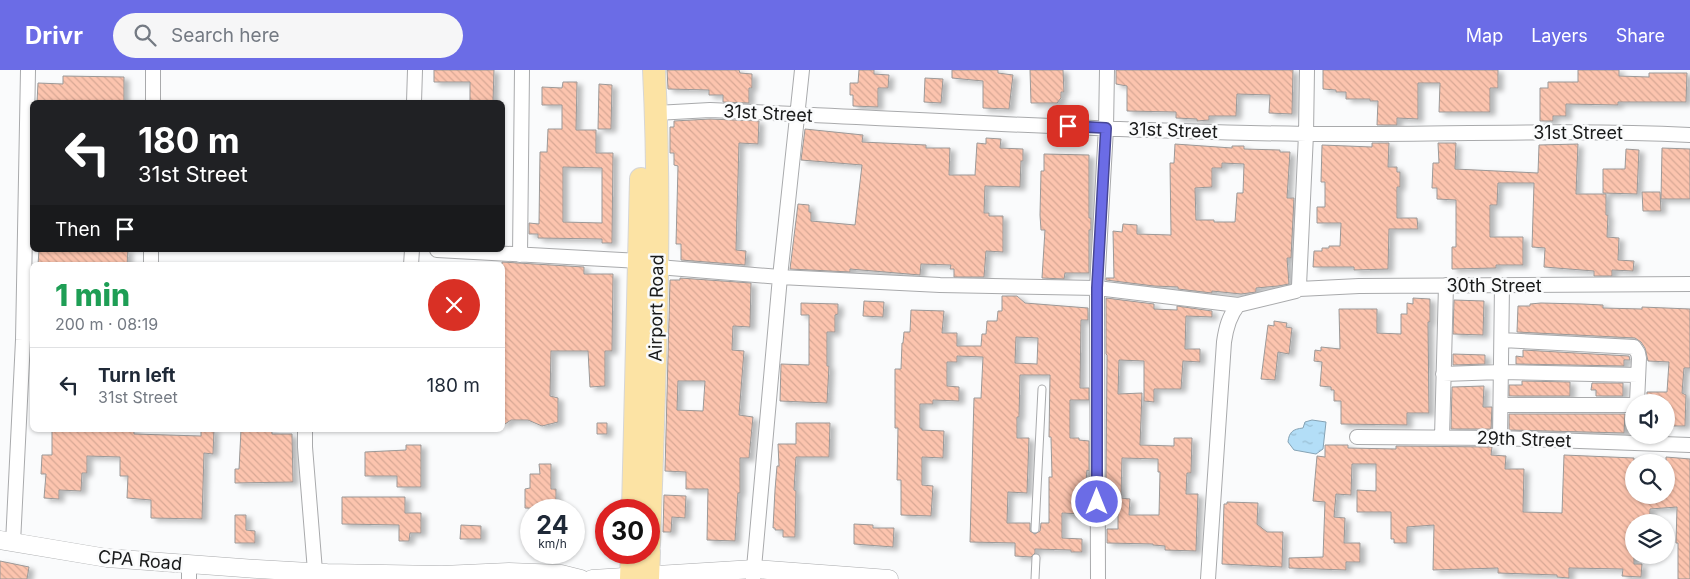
<!DOCTYPE html>
<html lang="en">
<head>
<meta charset="utf-8">
<style>
  :root { --surface:#fff; --page:#f6f6f7; --text:#1f2937; --muted:#747a83; --line:#e0e1e3; --accent:#6b6ce6 }
  body { margin:0; font-family:Inter,sans-serif; background:var(--page); color:var(--text); height:100vh; display:flex; flex-direction:column; font-size:19px; white-space:nowrap }
  * { box-sizing:border-box; margin:0 }
  p { font-size:16px; color:var(--muted) }
  .icon { flex:none; width:28px; height:28px; fill:none; stroke:currentColor; stroke-width:2; stroke-linecap:round; stroke-linejoin:round }
  .map { position:relative; flex:1; overflow:hidden }
  .drawer { position:absolute; left:30px; top:192px; width:475px; height:170px; display:flex; flex-direction:column; background:var(--surface); border-radius:8px; box-shadow:0 1px 4px #0004 }
  .drawer>* { flex:none }
  .banner { position:absolute; left:30px; top:30px; width:475px; height:152px; border-radius:8px; box-shadow:0 1px 4px #0004; background:#202124; color:#fff; overflow:hidden }
  .fabs { position:absolute; left:1625px; top:324px; display:grid; gap:10px }
  .fabs a { display:grid; place-items:center; width:50px; height:50px; border-radius:50%; background:var(--surface); box-shadow:0 1px 4px #0004; font-size:25px }
  .speed { position:absolute; left:520px; top:429px; display:flex; gap:10px; font-size:25px; font-weight:700; text-align:center }
  .speed>* { display:grid; place-content:center; width:65px; height:65px; border-radius:50%; background:var(--surface); box-shadow:0 1px 4px #0004; line-height:1 }
  .speed small { font-size:12px; font-weight:400 }
  .speed .limit { border:8px solid #d22; background:#fff; color:#111 }
  .pin { position:absolute; display:grid; place-items:center; width:42px; height:42px; color:#fff; margin:-21px; border-radius:10px; box-shadow:0 2px 8px #0006 }
  .me { position:absolute; width:55px; margin:-28px; rotate:0deg; stroke-linejoin:round; filter:drop-shadow(0 0 4px #0008) }
  .turn { display:flex; align-items:center; gap:18px; height:105px; padding:0 25px; font-size:22px }
  .turn .icon { width:65px; height:65px; stroke-width:2.5 }
  .turn b { display:block; font-size:35px; line-height:42px }
  .then { display:flex; align-items:center; height:48px; padding:0 25px; background:#0003; gap:10px; font-size:19px }
  .round { display:grid; place-items:center; flex:none; width:52px; height:52px; border-radius:26px; background:var(--page) }
  .head { display:flex; align-items:center; justify-content:space-between; height:85px; padding:0 25px }
  h1 { font-size:30px; font-weight:800; line-height:38px; color:#1e9e55 }
  ul { padding:0; list-style:none }
  li { display:flex; align-items:center; gap:15px; height:75px; padding:0 25px; border-top:1px solid var(--line) }
  li div { flex:1 }
  li b { display:block; font-size:19px }
  li em { font-style:normal }
  header { display:flex; align-items:center; gap:30px; box-sizing:border-box; height:70px; padding:0 25px; background:var(--accent); color:#fff }
  header strong { font-size:24px }
  nav { display:flex; gap:28px; margin-inline-start:auto; font-size:18px }
  .search { width:350px; height:45px; background:var(--page); display:flex; align-items:center; gap:12px; box-sizing:border-box; padding:0 18px; border-radius:28px; color:var(--muted); font-size:19px }
  .map>svg:first-child { display:block }
  .water { fill:url(#water-ripples); stroke:#85a3b5 }
  .building { fill:url(#building-back-hatch); stroke:#9b9998; fill-rule:evenodd; filter:url(#shadow) }
  .lines { fill:none; stroke-linecap:round; stroke-linejoin:round }
  .service-casing { stroke:#a9aaac; stroke-width:9 }
  .minor-casing { stroke:#a9aaac; stroke-width:16 }
  .tertiary-casing { stroke:#a9aaac; stroke-width:19 }
  .primary-casing { stroke:#d6d6d6; stroke-width:24 }
  .service { stroke:#fff; stroke-width:7 }
  .minor { stroke:#fff; stroke-width:14 }
  .tertiary { stroke:#fff; stroke-width:18 }
  .primary { stroke:#fce3a4; stroke-width:22 }
  .route-casing { stroke:#464696; stroke-width:12 }
  .route { stroke:#6b6ce6; stroke-width:9 }
  .labels { text-anchor:middle; dominant-baseline:central; stroke-width:5; stroke-linejoin:round; paint-order:stroke }
  .street-label { font-size:18px; fill:#191a1a; stroke:#fafbfc }
</style>
</head>
<body>
<header>
<strong>Drivr</strong>
<div class="search"><svg class="icon" aria-label="search" viewBox="0 0 24 24"><circle cx="10" cy="10" r="6"/><path d="M15 15l6 6"/></svg>Search here</div>
<nav><a>Map</a><a>Layers</a><a>Share</a></nav>
</header>
<div class="map">
<svg width="1690" height="509" viewBox="0 0 1690 509">
  <defs>
    <pattern id="water-ripples" width="26" height="14" patternUnits="userSpaceOnUse" patternTransform="scale(1.25)"><rect width="26" height="14" fill="#b3def7"/><path d="M2 4q2-2 4 0t4 0M15 11q2-2 4 0t4 0" fill="none" stroke="#99bed3"/></pattern>
    <pattern id="building-back-hatch" width="6" height="6" patternUnits="userSpaceOnUse" patternTransform="scale(1.25)"><rect width="6" height="6" fill="#fcc4ae"/><path d="M-1 5l2 2M0 0l6 6M5-1l2 2" fill="none" stroke="#d7a895"/></pattern>
    <filter id="shadow"><feDropShadow dx="5" dy="3" stdDeviation="2.5" flood-color="#0004"/></filter>
  </defs>
  <rect width="100%" height="100%" fill="#fafbfc"/>
  <path class="water" d="M1312,350L1326,352L1323,379L1316,384L1294,380L1288,372C1289,362 1293,359 1303,358L1305,352Z"/>
  <path class="building" d="M434,0H494L493,32H470V12H434Z
    M667,0H739L740,3L752,4V18H749V33L723,32V25H709V20L668,19Z
    M859,0H874V4L889,5L888,18H878V37L853,36V25H850V13H858Z
    M952,0H998V3L1013,5L1009,39L983,38V11L952,8Z
    M1030,0H1063L1064,22H1061V28L1057,33H1031Z
    M1116,0H1293L1292,44L1269,43L1270,25L1237,24L1236,46H1209V50L1197,51V49L1176,48V42L1127,41V16L1116,14Z
    M1323,0H1498V18H1490V42H1439L1440,13H1418V49L1397,48V55H1377L1378,31H1370V29H1346V22H1336V20L1323,19Z
    M1578,0H1619V6L1649,7V3H1687L1686,32H1618V35L1566,34V46H1553V51H1540V18H1548V12H1578Z
    M63,6L124,7V32H37L38,13L63,14Z
    M925,8L943,9L941,33L924,32Z
    M563,12H577L576,60H596V83H613L612,173H602V169L538,168V164H529V153L539,154L540,82H547L548,59H562V35H542V17L562,18ZM563,97L602,98V153L563,152Z
    M599,14L612,15L611,59H598Z
    M710,49L759,51L758,74L739,73L736,180L746,181L745,195L681,190V174H676L678,96L674,95V83H670V57H674V51Z
    M805,59L863,65L862,72L926,75V78H950L949,105H975L977,73L986,74V68L1001,69L1000,78L1023,79V91H1021L1020,117L985,116L984,143H989V146H1003V182L986,181L984,207H954V199H950L951,195L921,194L920,205L850,199V202L790,199L798,134L809,135V142H811V151L855,155L862,95L801,90Z
    M1372,73H1389L1388,97H1397V102H1400V117H1397V148H1417L1418,159H1389L1388,199L1354,200V197H1313L1314,181H1322V178H1329V176H1340L1341,153H1317V137H1325V112H1321L1322,75L1372,77Z
    M1438,73H1456L1455,99L1538,103L1539,75L1578,74L1576,124H1606V145H1608L1607,167L1619,168L1618,190L1634,191L1633,201L1612,200V206H1594V201L1544,197L1545,178L1532,177L1534,113H1498L1497,135H1490V167H1523V195H1496V198L1452,199V177H1456V130L1437,129V118H1432L1433,93H1439Z
    M1175,74L1232,78V76H1244V79L1280,80V82H1290L1287,128H1294L1291,188H1287L1289,214L1278,216L1256,218V222L1241,224L1212,221V223L1178,219V217L1154,216L1106,210V208H1114L1113,161L1122,162L1123,154L1137,155V164L1171,165L1170,93H1174ZM1222,93L1244,94L1243,123H1237L1235,152H1214V150H1196L1195,118L1212,117V98H1222Z
    M1662,78L1690,79V129H1661Z
    M1626,79L1639,80L1637,124L1603,123V99H1625Z
    M1044,84L1089,85V148H1091V160H1089V203H1065L1064,209L1042,208L1045,160H1041L1040,145L1041,101H1044Z
    M1642,122H1660L1661,141H1643Z
    M39,180H128L127,195H38Z
    M502,192L584,197V204H613L612,281H605V316L590,317L588,281H551L550,326L558,328V352L542,356L528,350H511L502,356Z
    M680,208L751,213L750,257L733,256L732,280L744,281L739,345L753,347L749,388H740V423H738L735,471L707,470L708,419H686V402L665,401L670,210H680ZM678,311H705L703,341L677,340Z
    M1002,226H1017L1025,233L1088,238V250H1081L1080,318H1089V330H1070V368H1079V370L1089,371V401L1087,400L1086,411H1083L1082,444L1062,443V468L1082,469V482H1071V480L1035,479V483L1031,487L1015,486V473L970,472L974,328H981L983,287L957,286V292H947V316L959,317V331L933,330V334H920V358H922V360L944,361L943,388L922,387V415L933,416L931,446L901,445V410H897L898,358H895V299H901L902,273H903L904,262H910L911,240L944,241L942,263H957V276H981L982,264H986L987,251H997L998,241H1002ZM1016,267L1038,268L1037,294L1015,293ZM1020,305H1050L1049,367H1051L1052,407H1049V453H1041L1040,461L1035,464L1030,461V453H1007L1008,422L1027,423L1029,368H1017V347H1019Z
    M1106,228L1154,234V239L1177,240V236L1212,241V247L1186,246L1185,279H1200V292L1183,291L1181,319H1154V332L1144,331V291L1119,290L1118,324L1142,323L1140,375L1174,376V368H1192L1191,403H1187L1186,424H1198L1196,481L1165,480V476L1153,475V474L1107,473V459H1118V438H1109L1111,412L1106,411L1107,285L1106,284ZM1122,388L1158,389V402H1160L1159,445H1129L1130,429L1121,428Z
    M1413,228L1430,229V252H1428L1429,343H1407V355L1341,354V331H1334V320H1331V317L1320,316L1322,292L1314,291L1315,280L1321,281V277L1340,279L1339,239H1377V263L1401,264V244H1407V233L1413,234Z
    M1454,230L1484,231L1483,265L1453,264Z
    M864,231L884,232L883,247L863,246Z
    M801,233L838,234V244L835,245V262H827V296H829L827,333L780,331L781,294L809,295V245H801Z
    M1541,233L1582,234L1603,235V238L1642,239V237L1690,239V298H1684L1682,323L1686,325L1685,356H1671V347H1666V332H1647V322H1667L1669,292L1648,291L1645,278L1641,272L1635,268L1517,262L1518,236H1530V234Z
    M1274,251L1287,253L1286,257L1292,258L1289,284L1278,282L1275,310L1261,309L1268,255L1274,256Z
    M1523,280L1629,286L1630,290H1624V296L1516,294V286L1523,287Z
    M1453,284L1485,285V294L1453,295Z
    M1522,311L1570,312V326H1509V315H1522Z
    M1592,313H1623V326H1596V320H1591Z
    M1484,316L1483,337H1492L1491,359H1451L1452,317Z
    M1509,344H1625L1624,363L1509,360Z
    M597,353H607V364H597Z
    M796,353H830L829,387H796L794,420L796,421L795,467H783V460H775V458H773L775,420L777,396H779L778,374H796Z
    M52,360H134V364L201,366V360H214L213,384L204,383L202,449L151,448V430L127,428L128,406H120V387L87,386V403H82L81,421L59,420V429L44,428L46,404H41L42,385H52Z
    M241,360L272,361V364H292L293,412L235,413V399H239Z
    M406,375H421V417H397V406H365V382L406,380Z
    M1325,375H1348V378L1396,379V376L1492,377L1491,385L1506,386L1505,399H1524L1523,442L1562,443L1564,385L1634,388V425H1666V387L1690,389V509H1678V473H1676L1677,437L1650,439V449L1638,448L1637,452H1634V494H1642L1641,507L1622,506L1623,499L1569,498V508L1557,507V505L1498,503V498L1433,500L1434,455L1407,457V473H1394V469H1391V442H1357V420L1376,421V394H1352L1351,425L1336,424L1334,447L1345,448L1344,473H1360V492H1346V500L1289,498V488L1323,487L1325,432L1313,431L1317,386L1325,387Z
    M539,394H551V419H556V439L525,438V419L530,418V404H540Z
    M664,425L686,426L685,448L672,447L671,462H663Z
    M342,427H405V443H421V463H410L409,471H399V455L342,454Z
    M1227,432L1258,433L1257,454L1267,462H1283L1282,497L1222,494L1224,434H1227Z
    M235,445H246V460L255,461V473H235Z
    M854,454L873,455V458H894L893,477L854,474Z
    M461,455L481,456V469H460Z
    M0,491L29,497L27,509H0Z"/>
  <g class="lines">
    <g class="service-casing">
      <path id="service" d="M1035,459L1042,319
        M1035,509L1036,488"/>
    </g>
    <g class="minor-casing">
      <path id="minor" d="M153,32V0
        M414,32L415,0
        M656,43L710,40C908,49 1107,61 1306,64C1434,65 1562,59 1690,65
        M437,180L640,191L658,197L780,207L940,215L1097,218L1238,235
        M520,185L522,0
        M151,195V180
        M411,195L412,180
        M1299,219L1359,216L1690,214
        M1502,270L1634,277L1638,283L1639,288L1637,332
        M1443,304L1501,302L1638,305
        M1501,335H1634
        M305,360V377L315,501
        M1357,367L1500,368L1690,375
        M1442,367L1446,215
        M1500,368L1502,215
        M13,473L23,270L28,0
        M189,494V509
        M753,509L780,207L802,0
        M1098,509L1097,218L1106,58L1107,0
        M1208,509L1224,272C1226,258 1229,246 1238,235L1296,221L1299,216L1306,64L1307,0"/>
    </g>
    <g class="tertiary-casing">
      <path id="tertiary" d="M0,470L107,488L257,499L327,503L442,505L509,502L561,504L581,509
        M592,509L754,499L889,509"/>
    </g>
    <g class="primary-casing">
      <path id="primary" d="M633,440L641,109
        M649,475C654,317 662,158 654,0
        M631,509L632,482
        M648,509L649,482"/>
    </g>
    <use href="#service" class="service"/>
    <use href="#minor" class="minor"/>
    <use href="#tertiary" class="tertiary"/>
    <use href="#primary" class="primary"/>
  </g>
  <g class="lines">
    <g class="route-casing">
      <path id="route" d="M1068,56L1106,58L1097,218V432"/>
    </g>
    <use href="#route" class="route"/>
  </g>
  <g class="labels">
    <g class="street-label">
      <text transform="translate(768 43) rotate(3)">31st Street</text>
      <text transform="translate(1173 60) rotate(2)">31st Street</text>
      <text x="1578" y="62">31st Street</text>
      <text x="1494" y="215">30th Street</text>
      <text transform="translate(656 238) rotate(-89)">Airport Road</text>
      <text transform="translate(1524 369) rotate(2)">29th Street</text>
      <text transform="translate(140 490) rotate(5)">CPA Road</text>
    </g>
  </g>
</svg>
<div class="fabs">
<a><svg class="icon" aria-label="sound" viewBox="0 0 24 24"><path d="M4 9h4l5-4v14l-5-4H4zM17 9q2 3 0 6"/></svg></a>
<a><svg class="icon" aria-label="search" viewBox="0 0 24 24"><circle cx="10" cy="10" r="6"/><path d="M15 15l6 6"/></svg></a>
<a><svg class="icon" aria-label="layers" viewBox="0 0 24 24"><path d="M12 4l9 5-9 5-9-5zM3 14l9 5 9-5"/></svg></a>
</div>
<div class="speed"><div>24<small>km/h</small></div><div class="limit">30</div></div>
<div class="pin" style="left:1068px;top:56px;background:#d93025"><svg class="icon" aria-label="arrive" viewBox="0 0 24 24"><path d="M6 21V4h12l-3 4 3 4H6"/></svg></div>
<svg class="me" style="left:1097px;top:432px" viewBox="-20 -20 40 40"><circle r="17" fill="#6b6ce6" stroke="#fff" stroke-width="3"/><path d="M0-11L8 9 0 5-8 9z" fill="#fff"/></svg>
<div class="banner">
<div class="turn"><svg class="icon" aria-label="left" viewBox="0 0 24 24"><path d="M17 20v-9H6M10 6l-5 5 5 5"/></svg><div><b>180 m</b>31st Street</div></div>
<div class="then">Then<svg class="icon" aria-label="arrive" viewBox="0 0 24 24"><path d="M6 21V4h12l-3 4 3 4H6"/></svg></div>
</div>
<section class="drawer">
<div class="head"><div><h1>1 min</h1><p>200 m · 08:19</p></div><a class="round" style="background:#d93025;color:#fff"><svg class="icon" aria-label="close" viewBox="0 0 24 24"><path d="M6 6l12 12M18 6L6 18"/></svg></a></div>
<ul>
<li><svg class="icon" aria-label="left" viewBox="0 0 24 24"><path d="M17 20v-9H6M10 6l-5 5 5 5"/></svg><div><b>Turn left</b><p>31st Street</p></div><em>180 m</em></li>
</ul>
</section>
</div>
</body>
</html>
